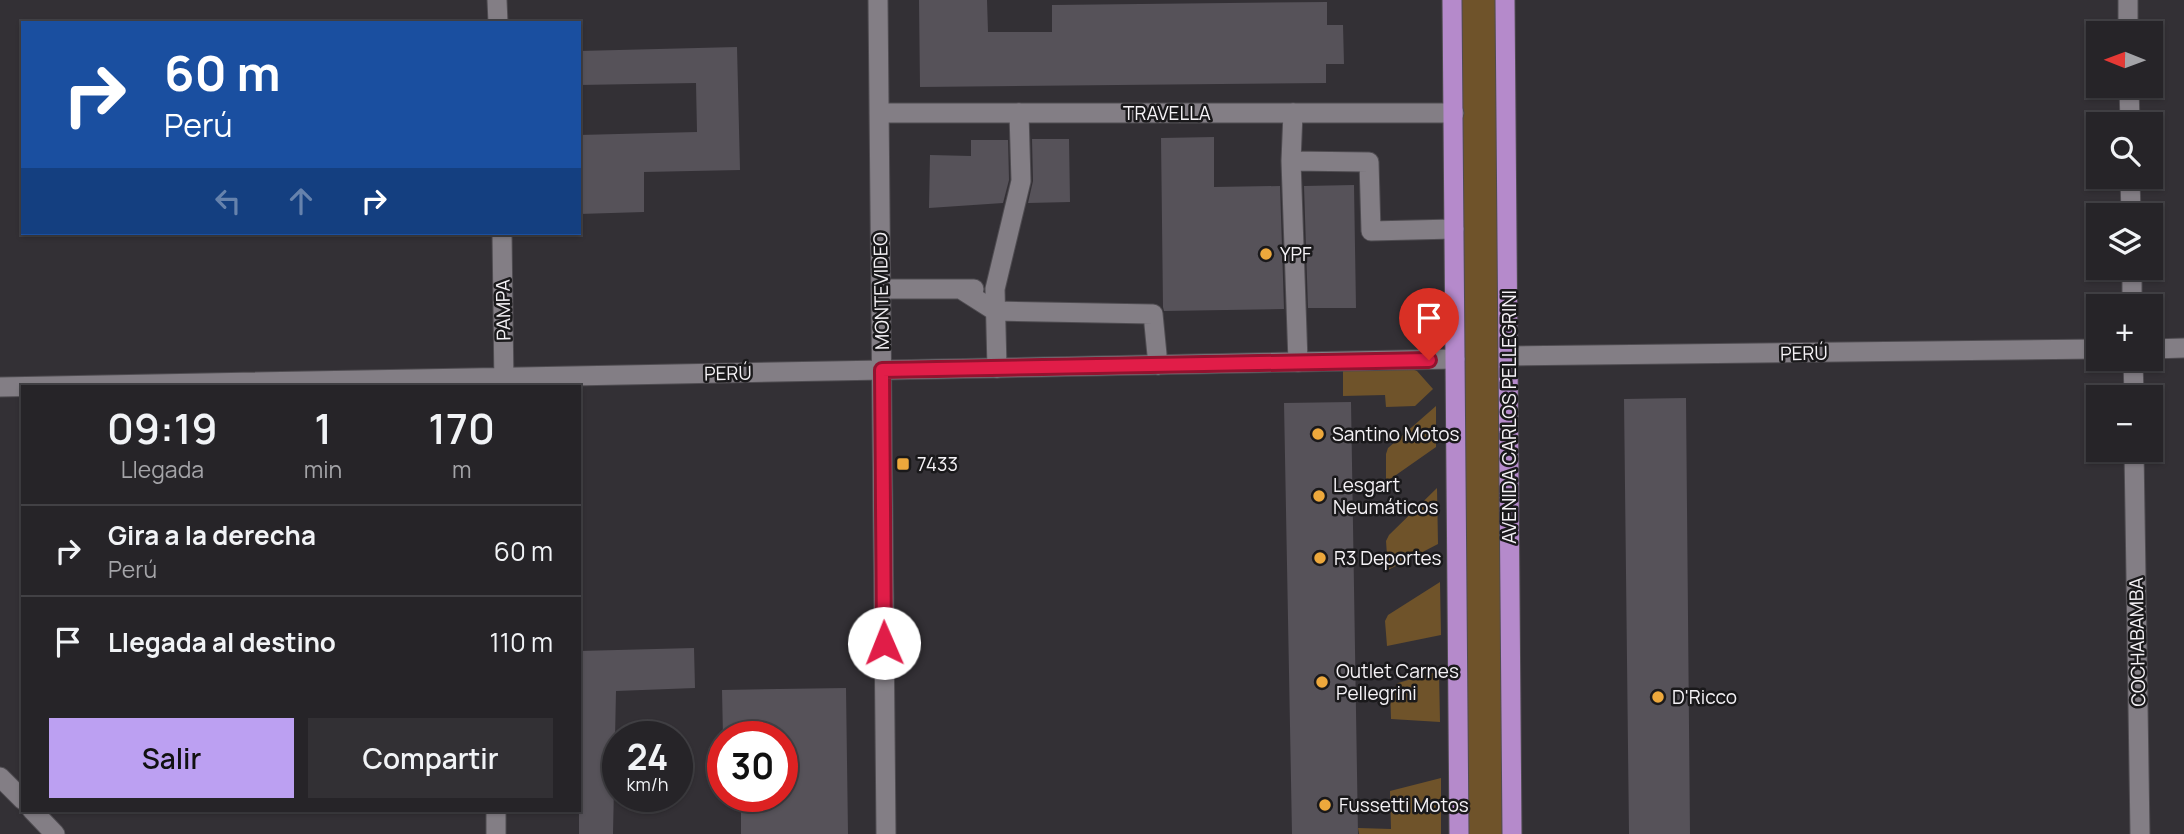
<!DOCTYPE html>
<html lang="es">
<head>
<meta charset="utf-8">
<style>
  :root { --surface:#262428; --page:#323034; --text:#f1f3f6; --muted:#a4a4a8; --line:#424145; --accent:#bca0f2 }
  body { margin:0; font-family:Manrope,sans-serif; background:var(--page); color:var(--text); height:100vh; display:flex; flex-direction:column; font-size:26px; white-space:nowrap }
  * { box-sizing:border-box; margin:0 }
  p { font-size:23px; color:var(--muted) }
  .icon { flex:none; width:38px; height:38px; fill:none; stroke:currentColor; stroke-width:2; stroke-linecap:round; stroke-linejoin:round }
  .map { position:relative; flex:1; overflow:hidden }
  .panel { position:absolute; left:21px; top:385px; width:560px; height:427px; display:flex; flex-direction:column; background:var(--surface); border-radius:0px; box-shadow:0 2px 5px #0004,0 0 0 2px var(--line) }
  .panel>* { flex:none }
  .top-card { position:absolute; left:21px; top:21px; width:560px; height:214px; border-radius:0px; box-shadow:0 2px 5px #0004,0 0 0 2px var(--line); background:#1a4fa0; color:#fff; overflow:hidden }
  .needle { width:46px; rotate:271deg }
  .tools { position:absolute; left:2086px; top:21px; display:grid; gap:14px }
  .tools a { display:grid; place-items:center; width:77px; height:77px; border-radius:0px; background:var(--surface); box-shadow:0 2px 5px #0004,0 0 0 2px var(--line); font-size:35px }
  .speed { position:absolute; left:602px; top:721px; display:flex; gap:14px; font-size:35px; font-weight:700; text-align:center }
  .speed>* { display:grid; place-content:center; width:91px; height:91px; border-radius:50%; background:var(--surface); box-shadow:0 2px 5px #0004,0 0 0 2px var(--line); line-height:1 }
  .speed small { font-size:18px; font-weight:400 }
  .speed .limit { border:10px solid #d22; background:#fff; color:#111 }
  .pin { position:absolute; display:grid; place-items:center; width:60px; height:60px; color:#fff; margin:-72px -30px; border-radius:50% 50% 50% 0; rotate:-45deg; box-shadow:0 0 7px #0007 }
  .pin .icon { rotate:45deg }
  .me { position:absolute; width:77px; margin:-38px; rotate:359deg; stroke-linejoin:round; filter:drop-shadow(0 0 5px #0008) }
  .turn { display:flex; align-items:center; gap:24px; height:147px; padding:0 28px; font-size:32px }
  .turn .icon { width:91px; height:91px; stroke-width:2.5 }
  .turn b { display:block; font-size:49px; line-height:60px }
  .lanes { display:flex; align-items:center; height:66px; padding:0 28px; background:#0003; justify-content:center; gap:35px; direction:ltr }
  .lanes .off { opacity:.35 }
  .eta { display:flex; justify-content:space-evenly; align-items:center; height:119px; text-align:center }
  .eta b { font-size:42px; font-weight:600; line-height:49px }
  .cta { display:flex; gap:14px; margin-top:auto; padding:14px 28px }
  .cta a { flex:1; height:80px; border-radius:0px; background:var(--accent); color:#111; font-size:28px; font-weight:600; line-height:80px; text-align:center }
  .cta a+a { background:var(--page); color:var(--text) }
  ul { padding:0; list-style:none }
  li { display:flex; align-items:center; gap:21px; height:91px; padding:0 28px; border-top:2px solid var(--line) }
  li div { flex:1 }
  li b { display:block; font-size:26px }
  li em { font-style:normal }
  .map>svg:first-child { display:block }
  .green { fill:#6f532a }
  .building { fill:#565259 }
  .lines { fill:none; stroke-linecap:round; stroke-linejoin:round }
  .service-casing { stroke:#4f4c51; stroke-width:21 }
  .minor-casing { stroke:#4f4c51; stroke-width:21 }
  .primary-casing { stroke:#4f4c51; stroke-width:21 }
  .service { stroke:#837e85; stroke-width:19 }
  .minor { stroke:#837e85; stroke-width:19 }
  .primary { stroke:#b58acb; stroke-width:19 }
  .route-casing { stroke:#92132f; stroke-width:18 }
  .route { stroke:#e11d48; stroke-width:12 }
  .poi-dot { fill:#eda83c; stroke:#1a191b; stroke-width:2.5 }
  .labels { text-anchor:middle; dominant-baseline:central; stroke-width:5; stroke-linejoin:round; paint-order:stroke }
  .street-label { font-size:19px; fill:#f5f2f6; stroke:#1a191b }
  .poi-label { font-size:19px; fill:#f5f2f6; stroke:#1a191b; text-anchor:start }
</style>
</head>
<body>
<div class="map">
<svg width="2184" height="834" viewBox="0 0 2184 834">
  <rect width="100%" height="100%" fill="#333035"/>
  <path class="green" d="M1452,0H1505L1512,834H1459Z
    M1401,365L1417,371L1433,389L1415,406L1386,407L1385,395L1343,396V367Z
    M1436,406V447L1386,482V454L1388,448Z
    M1437,488L1438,544L1388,570L1386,541L1389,535Z
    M1440,582L1441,635L1387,646L1385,621L1388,615Z
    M1439,671L1440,722L1391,719C1391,706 1388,692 1398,683Z
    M1441,778V834H1359L1358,828L1391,829L1390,791Z"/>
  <path class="building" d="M919,0H987L988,32H1052V5L1327,2V25H1343L1344,64H1326V83L920,87Z
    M737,47L740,170L644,172V212L579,214V135L697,132L696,83L579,85V51Z
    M1214,137V187L1280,186L1284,309L1164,311L1163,307L1161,138Z
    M1032,139H1069L1070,202L1028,203L1033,181Z
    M971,140H1008L1009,180L1003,203L929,208L930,155L971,156Z
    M1354,185L1356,308H1308L1304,186Z
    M1686,398L1690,834H1629L1624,399Z
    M1351,402L1358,834H1292L1284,403Z
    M694,648L695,688L616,691L613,834H579V651Z
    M846,688L848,834H741V796H782V737H723L722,690Z"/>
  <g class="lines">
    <g class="service-casing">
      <path id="service" d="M1293,113L1291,161L1298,362
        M1291,161L1369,162L1371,231L1454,229
        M881,289H974
        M962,290L995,311L1153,314L1158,365
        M997,368L995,289L1021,181L1019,113"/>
    </g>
    <g class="minor-casing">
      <path id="minor" d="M497,0L498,23
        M878,0L886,834
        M2128,0V33
        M2129,86L2130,124
        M879,113H1454
        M2130,177L2131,215
        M502,233L504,387
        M2132,268V306
        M2151,349L2184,348
        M1509,356L2098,349
        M2133,359L2134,397
        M0,387L1455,359
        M2134,450L2140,834
        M0,777L23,800
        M32,810L55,834
        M496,834V810"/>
    </g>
    <g class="primary-casing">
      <path id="primary" d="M1452,0L1459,834
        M1505,0L1512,834"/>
    </g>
    <use href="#service" class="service"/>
    <use href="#minor" class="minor"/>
    <use href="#primary" class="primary"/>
  </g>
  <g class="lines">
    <g class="route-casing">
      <path id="route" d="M884,643L882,370L1429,360"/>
    </g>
    <use href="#route" class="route"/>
  </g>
  <g class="poi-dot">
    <circle cx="1266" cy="254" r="7"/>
    <circle cx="1318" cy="434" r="7"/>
    <rect x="896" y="457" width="14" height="14" rx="3.5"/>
    <circle cx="1319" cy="496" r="7"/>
    <circle cx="1320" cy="558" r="7"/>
    <circle cx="1322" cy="682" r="7"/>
    <circle cx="1658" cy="697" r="7"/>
    <circle cx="1325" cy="805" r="7"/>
  </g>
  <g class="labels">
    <g class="street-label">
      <text x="1167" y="113">TRAVELLA</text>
      <text transform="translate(881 291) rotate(-91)">MONTEVIDEO</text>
      <text transform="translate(503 310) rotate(-91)">PAMPA</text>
      <text transform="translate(1804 353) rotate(-1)">PERÚ</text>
      <text transform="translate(728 373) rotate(-1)">PERÚ</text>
      <text transform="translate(1509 417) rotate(-90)">AVENIDA CARLOS PELLEGRINI</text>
      <text transform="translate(2137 642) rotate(-91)">COCHABAMBA</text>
    </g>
    <g class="poi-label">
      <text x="1280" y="254">YPF</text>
      <text x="1332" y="434">Santino Motos</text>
      <text x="917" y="464">7433</text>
      <text x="1333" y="485">Lesgart<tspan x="1333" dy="22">Neumáticos</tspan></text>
      <text x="1334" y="558">R3 Deportes</text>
      <text x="1336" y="671">Outlet Carnes<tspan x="1336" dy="22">Pellegrini</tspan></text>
      <text x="1672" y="697">D'Ricco</text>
      <text x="1339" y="805">Fussetti Motos</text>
    </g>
  </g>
</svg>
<div class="tools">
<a><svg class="needle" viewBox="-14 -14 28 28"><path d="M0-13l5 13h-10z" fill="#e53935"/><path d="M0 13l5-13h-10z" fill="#a4a4a8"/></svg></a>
<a><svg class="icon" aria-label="search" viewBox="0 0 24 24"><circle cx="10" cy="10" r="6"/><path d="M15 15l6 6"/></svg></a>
<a><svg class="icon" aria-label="layers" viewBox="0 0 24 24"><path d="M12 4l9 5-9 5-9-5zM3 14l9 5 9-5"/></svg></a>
<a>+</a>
<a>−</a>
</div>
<div class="speed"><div>24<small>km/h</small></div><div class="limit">30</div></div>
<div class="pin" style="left:1429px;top:360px;background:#d93025"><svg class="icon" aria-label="arrive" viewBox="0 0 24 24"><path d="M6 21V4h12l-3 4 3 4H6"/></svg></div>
<svg class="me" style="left:884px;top:643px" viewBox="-20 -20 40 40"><circle r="19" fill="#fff"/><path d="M0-13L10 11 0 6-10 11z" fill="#e11d48"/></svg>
<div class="top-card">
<div class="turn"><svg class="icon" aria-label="right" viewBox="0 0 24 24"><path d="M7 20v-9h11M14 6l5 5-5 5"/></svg><div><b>60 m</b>Perú</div></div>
<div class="lanes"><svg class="icon off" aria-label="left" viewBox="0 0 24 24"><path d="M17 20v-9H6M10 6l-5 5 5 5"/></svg><svg class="icon off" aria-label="ahead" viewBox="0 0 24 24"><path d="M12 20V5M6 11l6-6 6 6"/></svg><svg class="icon" aria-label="right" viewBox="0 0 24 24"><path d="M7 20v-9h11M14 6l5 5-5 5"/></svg></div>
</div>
<section class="panel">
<div class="eta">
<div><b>09:19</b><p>Llegada</p></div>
<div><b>1</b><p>min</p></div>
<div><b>170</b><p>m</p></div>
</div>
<ul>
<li><svg class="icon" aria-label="right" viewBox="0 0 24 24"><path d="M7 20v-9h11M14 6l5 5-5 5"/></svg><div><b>Gira a la derecha</b><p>Perú</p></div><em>60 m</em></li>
<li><svg class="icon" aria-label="arrive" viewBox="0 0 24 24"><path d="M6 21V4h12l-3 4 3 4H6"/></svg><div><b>Llegada al destino</b></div><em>110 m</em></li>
</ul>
<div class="cta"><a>Salir</a><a>Compartir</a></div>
</section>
</div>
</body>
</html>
